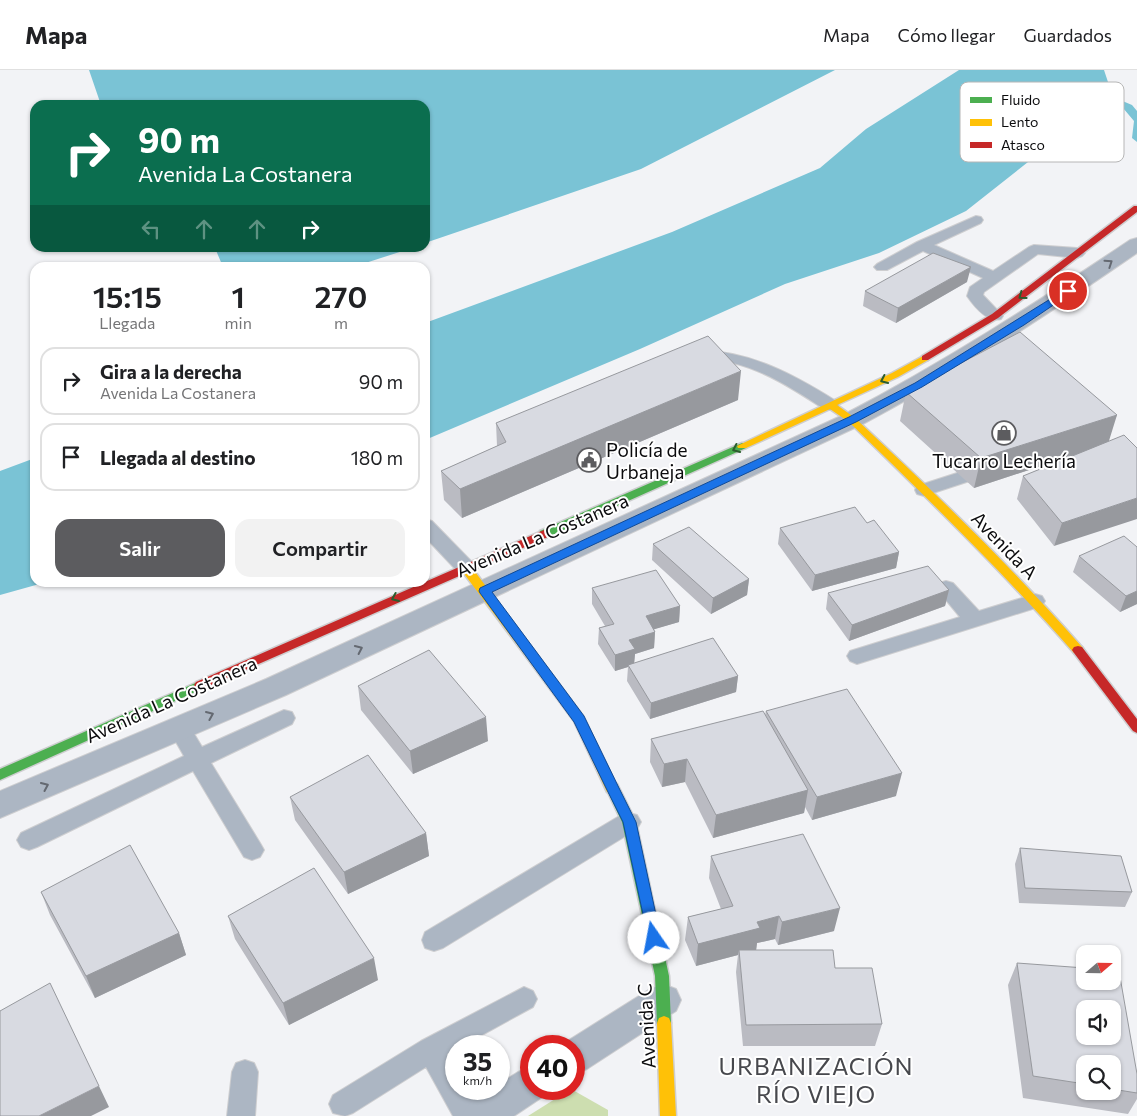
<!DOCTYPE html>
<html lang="es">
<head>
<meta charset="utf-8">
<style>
  :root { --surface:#fff; --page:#f2f2f2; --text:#202124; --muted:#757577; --line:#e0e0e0; --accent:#5c5c5f }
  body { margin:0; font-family:Commissioner,sans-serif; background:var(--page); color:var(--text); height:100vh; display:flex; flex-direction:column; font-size:19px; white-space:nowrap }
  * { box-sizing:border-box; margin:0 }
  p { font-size:16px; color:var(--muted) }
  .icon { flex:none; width:28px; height:28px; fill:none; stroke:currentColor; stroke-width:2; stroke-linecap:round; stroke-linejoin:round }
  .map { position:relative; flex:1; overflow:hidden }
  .details { position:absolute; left:30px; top:192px; width:400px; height:325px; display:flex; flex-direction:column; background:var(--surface); border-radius:15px; box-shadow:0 1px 4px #0004 }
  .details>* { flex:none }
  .top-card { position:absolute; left:30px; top:30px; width:400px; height:152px; border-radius:15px; box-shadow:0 1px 4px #0004; background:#0b6e4f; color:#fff; overflow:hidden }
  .needle { width:32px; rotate:70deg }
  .buttons { position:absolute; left:1076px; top:875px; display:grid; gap:10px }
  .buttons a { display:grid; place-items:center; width:45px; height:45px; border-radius:10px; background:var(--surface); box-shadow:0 1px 4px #0004; font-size:25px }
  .speed { position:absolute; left:445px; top:965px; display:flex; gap:10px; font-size:25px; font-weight:700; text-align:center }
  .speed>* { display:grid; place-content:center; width:65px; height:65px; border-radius:50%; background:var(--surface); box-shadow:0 1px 4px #0004; line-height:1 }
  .speed small { font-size:12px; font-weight:400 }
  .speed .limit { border:8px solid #d22; background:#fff; color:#111 }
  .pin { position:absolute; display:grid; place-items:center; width:42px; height:42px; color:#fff; margin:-21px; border:2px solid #fff; border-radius:50%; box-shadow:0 1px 5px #0007 }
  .me { position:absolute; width:55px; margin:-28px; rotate:348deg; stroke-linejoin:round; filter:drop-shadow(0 0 4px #0008) }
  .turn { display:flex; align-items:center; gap:18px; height:105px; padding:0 25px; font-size:22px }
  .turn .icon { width:65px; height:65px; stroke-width:2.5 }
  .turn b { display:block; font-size:35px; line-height:42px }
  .lanes { display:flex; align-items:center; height:48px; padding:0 25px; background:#0003; justify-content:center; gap:25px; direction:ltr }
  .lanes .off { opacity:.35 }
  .eta { display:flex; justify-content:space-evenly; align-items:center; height:85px; text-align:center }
  .eta b { font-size:30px; font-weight:600; line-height:35px }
  .primary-button { display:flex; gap:10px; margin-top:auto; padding:10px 25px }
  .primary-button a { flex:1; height:58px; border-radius:15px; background:var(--accent); color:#fff; font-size:20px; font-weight:600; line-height:58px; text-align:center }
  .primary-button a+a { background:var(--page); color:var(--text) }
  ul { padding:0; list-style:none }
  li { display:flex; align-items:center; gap:15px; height:68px; margin:0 10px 8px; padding:0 15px; border:2px solid var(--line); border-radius:15px }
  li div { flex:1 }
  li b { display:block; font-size:19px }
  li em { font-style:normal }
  header { display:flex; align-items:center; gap:30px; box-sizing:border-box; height:70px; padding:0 25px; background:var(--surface); border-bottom:1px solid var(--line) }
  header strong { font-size:24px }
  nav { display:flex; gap:28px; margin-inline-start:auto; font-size:18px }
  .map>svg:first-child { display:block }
  .green { fill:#cddeb0 }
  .water { fill:#7ac3d5 }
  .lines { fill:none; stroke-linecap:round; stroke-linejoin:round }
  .lane-casing { stroke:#ceced0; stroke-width:2 }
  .street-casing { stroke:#ceced0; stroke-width:2 }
  .fast-casing { stroke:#ceced0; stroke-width:3 }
  .slow-casing { stroke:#ceced0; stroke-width:3 }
  .jam-casing { stroke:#ceced0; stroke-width:3 }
  .lane { fill:#acb6c3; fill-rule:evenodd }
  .street { fill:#acb6c3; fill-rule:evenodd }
  .fast { fill:#4caf50; fill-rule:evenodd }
  .slow { fill:#ffc107; fill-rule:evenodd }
  .jam { fill:#c62828; fill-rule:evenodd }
  .wall { fill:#babbc2; fill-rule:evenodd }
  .shaded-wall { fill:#97999e }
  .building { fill:#d8dae1; stroke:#97999e; fill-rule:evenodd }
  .oneway { stroke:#646971 }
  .oneway2 { stroke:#2c5d2e }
  .route { fill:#1a73e8; stroke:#114b97 }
  .labels { text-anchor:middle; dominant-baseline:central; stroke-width:4; stroke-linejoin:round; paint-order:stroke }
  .poi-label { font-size:19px; fill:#0b0b0d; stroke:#fff; text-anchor:start }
  .street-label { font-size:19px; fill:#0b0b0d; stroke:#fff }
  .near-neighbourhood-label { font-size:24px; letter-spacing:1px; fill:#47484d; stroke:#fff }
  .key { fill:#fff; stroke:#b6b6b6; stroke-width:1 }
  .key-label { font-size:14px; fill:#0b0b0d }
</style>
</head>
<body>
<header>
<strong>Mapa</strong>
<nav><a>Mapa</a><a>Cómo llegar</a><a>Guardados</a></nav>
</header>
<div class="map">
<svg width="1137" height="1046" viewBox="0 0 1137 1046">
  <rect width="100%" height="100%" fill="#f2f3f6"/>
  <path class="green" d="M571,1019L608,1040V1046H528Z"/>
  <path class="water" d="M89,0H835L641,99L425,173V35H101Z
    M959,0H1104L1113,27L1132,35L1137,41V72L1132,68L1134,51L1123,38L1097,43L1052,46L1047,77L966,141L879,183L785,214L640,279L425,370V253L672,162L820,98L866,59Z
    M215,178H412L353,197H223Z
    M35,388V512L43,513L0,525V401Z"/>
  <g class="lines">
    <g class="lane-casing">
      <path id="lane" d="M976,146L981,147L983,150L981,153L934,175L993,201L1029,177L1034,175L1077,178L1082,180L1085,183L1082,186L1077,188L1038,184L984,222L983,225L1003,246L1001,249C987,253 974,236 967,226L970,217L983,208L923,181L887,200H877L874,197L877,194L917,172Z
        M700,280C752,282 793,304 836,331L839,335L836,339L830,340L824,339C796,321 766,301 733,293C720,290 707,292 694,289L692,285L694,281Z
        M988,393L994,395L997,399L994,403L924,426L917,424L915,420L917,416Z
        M425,449L432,451L473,493L476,498L473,503L466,505L459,503L425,467Z
        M946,511L953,513L979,541L1035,524L1042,526L1045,531L1042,536L857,594L850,591L847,586L850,581L960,547L936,518L939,513Z
        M284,640L292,642L295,648L292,654L211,693L260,773L264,780L260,787L252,790L244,787L193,701L37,777L29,780L21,777L17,770L21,763L184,686L168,658L171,652L179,650L187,652L202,677Z
        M629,743L637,745L641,752L637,759L443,878L434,881L425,878L422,870L425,862L621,745Z
        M524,917L533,921L537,929L533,937L462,976H456V979L447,984L456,1000V1019H467L482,1046H453L426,997L353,1043L345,1046L333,1043L329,1034L333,1025L421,971Z
        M245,990L254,993L258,1002L255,1046H227L232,1002L236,993Z"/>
    </g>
    <g class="street-casing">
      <path id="street" d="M1137,168V183C1047,245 957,304 861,355L286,625L0,748V721L266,609L843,345C944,292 1036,233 1130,170Z
        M663,914L676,919L681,930L676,941L587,999L574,1004V976L561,975L650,919Z
        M531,997V1019H547L544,1026L514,1046H462C468,1032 482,1019 499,1019V1014L518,1002Z"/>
    </g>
    <g class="fast-casing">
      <path id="fast" d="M742,373L746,374L747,376L746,378L548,467L544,468L539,464L540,461Z
        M200,611L204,612L206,615L204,618L0,710V699Z
        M612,713L617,714L636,752L669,906L671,953L669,958L664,960L659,958L657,953L655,906L622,752L606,718L607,714Z"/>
    </g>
    <g class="slow-casing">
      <path id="slow" d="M925,285L928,286V290L898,307L837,335L855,348C934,422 1011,496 1082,577L1084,580L1082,583H1074C1003,502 926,427 849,352L830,339L746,378H738L737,376L892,303Z
        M466,494L470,495L583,646L618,718L617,722L612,723L607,722L574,651L462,501L460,498Z
        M664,946L669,948L671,953L676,1046H660L657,953L659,948Z"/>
    </g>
    <g class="jam-casing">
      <path id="jam" d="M1134,136H1137V142L998,248L928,290H922V286L992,244Z
        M544,460L549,464L548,467L204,618H196L194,615L196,612Z
        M1078,576L1082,577L1137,649V663L1133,661L1074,583L1072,580L1074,577Z"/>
    </g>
    <use href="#lane" class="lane"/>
    <use href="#street" class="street"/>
    <use href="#fast" class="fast"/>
    <use href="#slow" class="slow"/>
    <use href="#jam" class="jam"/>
  </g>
  <path class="wall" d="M967,212L896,253L863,236L865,221Z
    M906,322L1117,345L1054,476L1017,429L1023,406L1075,385L974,418L900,351Z
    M738,330L462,448L444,430L441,401L497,376L496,353Z
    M867,453L899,482L896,498L812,521L778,474L780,458Z
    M653,474L749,509L747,525L711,544L652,490Z
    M1137,477V534L1120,542L1073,502L1079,486Z
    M592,518L680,536L679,552L654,559L655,562L654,578L635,584L634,593L738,606L736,622L650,649L627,611L628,597L615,601L598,574L599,558L605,556L592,534Z
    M949,520L945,536L849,571L826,539L828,523Z
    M358,616L488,671L413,704L361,640Z
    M766,641L896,726L812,750L805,737L804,743L713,768L685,712L662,717L650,692L651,669L765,645Z
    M290,727L426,763L429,786L348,824L295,750Z
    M1020,778L1132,822L1125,837L1019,833L1015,794Z
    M711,786L834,861L778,875L775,869L757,873L756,880L835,898L882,954L875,976H743L736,902L738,885L696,896L685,870L688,847L721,839L709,808Z
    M41,822L179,863L186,885L95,928L50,845Z
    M228,846L378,910L289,955L235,869Z
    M1017,893L1137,1004V1029L1128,1044L1023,1028L1008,915ZM1085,994H1112V1021H1085Z"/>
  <path class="shaded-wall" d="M971,197L967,212L896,253L898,238Z
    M741,301L738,330L462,448L460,419Z
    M1117,345L1108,374L974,418L981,388Z
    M1137,428V449L1054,476L1062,453Z
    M899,482L896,498L812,521L815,505Z
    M749,509L747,525L711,544L713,528Z
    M949,520L945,536L849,571L852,555Z
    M1137,521V534L1120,542L1126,526Z
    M680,536L679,552L645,562L646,546Z
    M655,562L654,578L635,584L634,595H628V597L615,601V585L629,570Z
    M738,606L736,622L650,649L651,633Z
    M486,647L488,671L413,704L410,681Z
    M687,689L685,712L662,717L664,694Z
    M902,703L896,726L812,750L817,727Z
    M808,720L804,743L713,768L716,745Z
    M426,763L429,786L348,824L344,802Z
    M840,838L834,861L778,875L782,852Z
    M779,846L775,869L757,873L756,881L739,880L738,885L696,896L698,874L757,852Z
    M179,863L186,885L95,928L86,906Z
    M374,888L378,910L289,955L283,933Z
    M99,1016L109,1037L91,1046H39Z"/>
  <path class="building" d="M933,183L971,197L898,238L865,221Z
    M1020,262L1117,345L981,388L906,322Z
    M708,266L741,301L460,419L441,401L506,372L496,353Z
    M1124,365L1137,378V428L1062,453L1023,406Z
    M855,437L867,453L874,450L899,482L815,505L780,458Z
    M689,457L749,509L713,528L653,474Z
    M1124,466L1137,477V521L1126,526L1079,486Z
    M928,496L949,520L852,555L828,523Z
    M656,500L680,536L646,546L655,562L629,570L635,579L615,585L599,558L614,554L592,518Z
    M713,568L738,606L651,633L628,595Z
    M429,580L486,647L410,681L358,616Z
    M847,619L902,703L817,727L766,641Z
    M763,641L808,720L716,745L687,689L664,694L651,669Z
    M368,685L426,763L344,802L290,727Z
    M803,764L840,838L782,852L779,846L757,852L760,858L698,874L688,847L733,836L711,786Z
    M130,775L179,863L86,906L41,822Z
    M1020,778L1121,786L1132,822L1025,818Z
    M314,798L374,888L283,933L228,846Z
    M739,880H833L835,898H872L882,954L746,955Z
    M1017,893L1085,898V911H1112V900L1119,901L1137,1004V1023L1112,1019V994H1085V1014L1033,1006ZM1085,939H1112V966H1085Z
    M50,913L99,1016L39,1046H0V941Z"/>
  <defs><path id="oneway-chevron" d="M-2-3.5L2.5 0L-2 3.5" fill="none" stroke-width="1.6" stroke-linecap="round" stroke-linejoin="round" transform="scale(1.25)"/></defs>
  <g class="oneway">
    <use href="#oneway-chevron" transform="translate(1109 193) rotate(-34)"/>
    <use href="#oneway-chevron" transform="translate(359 579) rotate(-25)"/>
    <use href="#oneway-chevron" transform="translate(210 645) rotate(-23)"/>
    <use href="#oneway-chevron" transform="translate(45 716) rotate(-24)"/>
  </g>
  <g class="oneway2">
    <use href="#oneway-chevron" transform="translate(1022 226) rotate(144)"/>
    <use href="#oneway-chevron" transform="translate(884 310) rotate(155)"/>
    <use href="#oneway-chevron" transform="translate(736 379) rotate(155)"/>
    <use href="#oneway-chevron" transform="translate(395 528) rotate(157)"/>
  </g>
  <path class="route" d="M1068,218L1072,221L1071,223L1024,255L922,317L856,352L492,522L584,646L619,718L636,752L661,868L659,872L654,874L649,872L623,752L606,718L574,652L480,523L479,521L480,518L849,347L915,313Z"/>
  <defs>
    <g id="shop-ring" transform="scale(1.25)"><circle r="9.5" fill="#fff" stroke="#5c5c5f" stroke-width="1.5"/><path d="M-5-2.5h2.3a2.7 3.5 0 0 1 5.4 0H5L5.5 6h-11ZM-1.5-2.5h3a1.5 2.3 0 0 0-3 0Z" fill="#5c5c5f"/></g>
    <g id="civic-ring" transform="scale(1.25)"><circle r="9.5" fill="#fff" stroke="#5c5c5f" stroke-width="1.5"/><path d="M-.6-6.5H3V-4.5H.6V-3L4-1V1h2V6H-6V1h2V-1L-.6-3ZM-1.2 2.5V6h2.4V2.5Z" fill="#5c5c5f"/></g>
  </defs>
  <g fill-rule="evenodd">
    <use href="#shop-ring" x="1004" y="363"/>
    <use href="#civic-ring" x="589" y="390"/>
  </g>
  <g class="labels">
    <g class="poi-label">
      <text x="606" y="379">Policía de<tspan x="606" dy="22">Urbaneja</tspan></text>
      <text x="1004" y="390" text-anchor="middle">Tucarro Lechería</text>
    </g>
    <g class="street-label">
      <text transform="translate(542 465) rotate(-23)">Avenida La Costanera</text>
      <text transform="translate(1005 475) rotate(46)">Avenida A</text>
      <text transform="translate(171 629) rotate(-24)">Avenida La Costanera</text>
      <text transform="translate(646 956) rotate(-93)">Avenida C</text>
    </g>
    <g class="near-neighbourhood-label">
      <text x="816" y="995">URBANIZACIÓN<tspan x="816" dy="28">RÍO VIEJO</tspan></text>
    </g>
  </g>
  <rect x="960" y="12" width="164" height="80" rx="8" class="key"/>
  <rect x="970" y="27" width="22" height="6" fill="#4caf50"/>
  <rect x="970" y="49" width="22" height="7" fill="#ffc107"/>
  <rect x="970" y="72" width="22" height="6" fill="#c62828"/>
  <g class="key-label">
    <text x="1001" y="35">Fluido</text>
    <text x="1001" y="57">Lento</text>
    <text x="1001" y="80">Atasco</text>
  </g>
</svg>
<div class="buttons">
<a><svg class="needle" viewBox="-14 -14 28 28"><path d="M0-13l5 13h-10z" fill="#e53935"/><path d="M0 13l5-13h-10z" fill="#757577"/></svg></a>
<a><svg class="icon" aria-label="sound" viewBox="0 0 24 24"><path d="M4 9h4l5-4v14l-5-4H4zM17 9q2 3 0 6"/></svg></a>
<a><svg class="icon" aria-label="search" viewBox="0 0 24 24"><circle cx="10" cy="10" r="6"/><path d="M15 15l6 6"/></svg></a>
</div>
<div class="speed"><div>35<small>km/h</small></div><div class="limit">40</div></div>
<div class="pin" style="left:1068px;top:221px;background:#d93025"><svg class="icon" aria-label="arrive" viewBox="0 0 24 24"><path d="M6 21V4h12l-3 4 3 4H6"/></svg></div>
<svg class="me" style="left:654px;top:868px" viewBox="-20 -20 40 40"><circle r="19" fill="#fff"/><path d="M0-13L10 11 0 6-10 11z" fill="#1a73e8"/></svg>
<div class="top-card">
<div class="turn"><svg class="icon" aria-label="right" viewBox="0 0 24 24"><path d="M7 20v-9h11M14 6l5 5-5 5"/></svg><div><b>90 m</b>Avenida La Costanera</div></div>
<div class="lanes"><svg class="icon off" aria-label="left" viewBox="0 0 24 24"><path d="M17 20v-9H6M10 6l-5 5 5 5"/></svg><svg class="icon off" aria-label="ahead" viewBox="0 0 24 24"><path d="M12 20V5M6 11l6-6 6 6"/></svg><svg class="icon off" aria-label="ahead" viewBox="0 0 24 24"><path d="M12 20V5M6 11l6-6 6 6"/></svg><svg class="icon" aria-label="right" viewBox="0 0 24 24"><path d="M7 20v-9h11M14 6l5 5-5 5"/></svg></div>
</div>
<section class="details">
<div class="eta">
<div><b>15:15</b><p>Llegada</p></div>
<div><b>1</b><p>min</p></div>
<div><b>270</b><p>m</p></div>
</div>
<ul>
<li><svg class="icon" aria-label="right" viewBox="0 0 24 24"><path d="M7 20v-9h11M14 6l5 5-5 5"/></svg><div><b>Gira a la derecha</b><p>Avenida La Costanera</p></div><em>90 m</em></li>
<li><svg class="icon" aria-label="arrive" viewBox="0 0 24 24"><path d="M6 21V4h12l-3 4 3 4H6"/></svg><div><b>Llegada al destino</b></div><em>180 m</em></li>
</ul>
<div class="primary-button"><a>Salir</a><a>Compartir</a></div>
</section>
</div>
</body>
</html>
